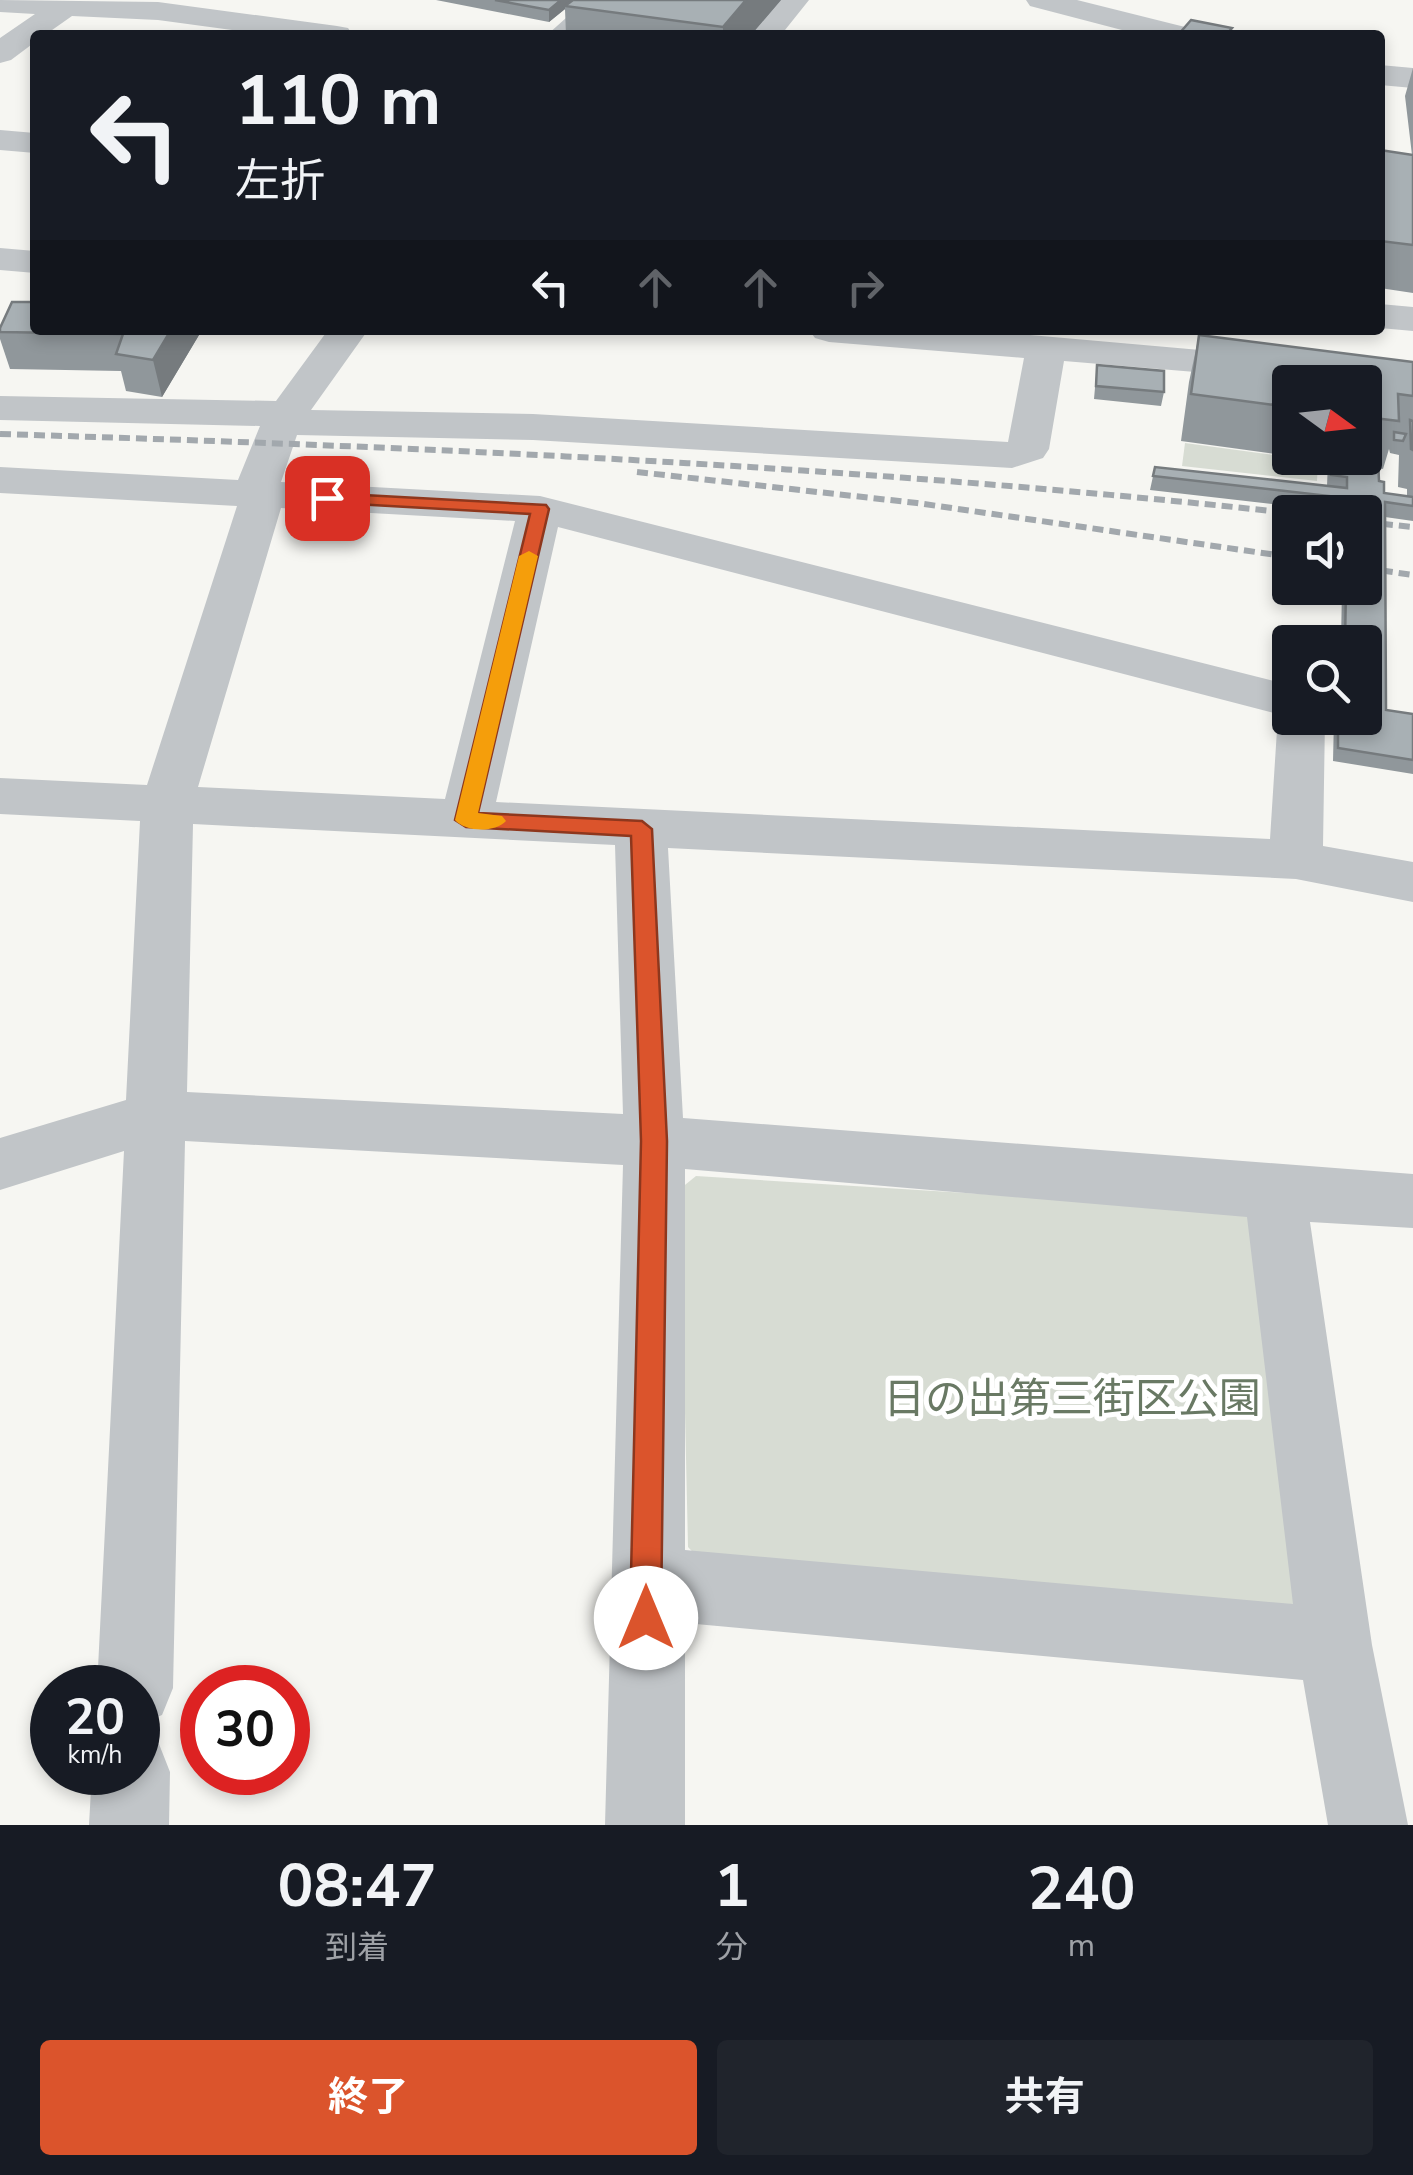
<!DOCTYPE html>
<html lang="ja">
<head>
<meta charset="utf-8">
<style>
  :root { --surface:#171b24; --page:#20242c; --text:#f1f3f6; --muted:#9ea1a6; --accent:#db542c }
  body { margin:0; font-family:"Nunito Sans","Noto Sans JP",sans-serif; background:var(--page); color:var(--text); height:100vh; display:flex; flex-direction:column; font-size:38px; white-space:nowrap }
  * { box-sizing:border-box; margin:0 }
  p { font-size:32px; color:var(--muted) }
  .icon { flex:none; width:55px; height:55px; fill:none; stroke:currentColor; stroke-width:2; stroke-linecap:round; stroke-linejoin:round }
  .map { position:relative; height:1825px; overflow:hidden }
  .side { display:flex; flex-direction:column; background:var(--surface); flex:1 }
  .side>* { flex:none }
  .banner { position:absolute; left:30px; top:30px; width:1355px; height:305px; border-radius:10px; box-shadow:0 5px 15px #0003; background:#171b24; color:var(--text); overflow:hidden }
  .needle { width:65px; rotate:105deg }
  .fabs { position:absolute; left:1272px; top:365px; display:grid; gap:20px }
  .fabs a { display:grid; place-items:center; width:110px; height:110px; border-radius:10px; background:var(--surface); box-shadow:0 5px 15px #0003; font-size:50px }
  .speed { position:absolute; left:30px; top:1665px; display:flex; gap:20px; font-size:50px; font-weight:700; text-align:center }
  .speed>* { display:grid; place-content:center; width:130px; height:130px; border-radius:50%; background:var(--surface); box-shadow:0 5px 15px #0003; line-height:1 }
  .speed small { font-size:25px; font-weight:400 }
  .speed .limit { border:15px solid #d22; background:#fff; color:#111 }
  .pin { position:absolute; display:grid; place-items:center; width:85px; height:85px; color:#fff; margin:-42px; border-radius:20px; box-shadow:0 5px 15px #0006 }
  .me { position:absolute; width:110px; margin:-55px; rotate:0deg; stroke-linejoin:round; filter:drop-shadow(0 0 8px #0008) }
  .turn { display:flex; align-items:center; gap:35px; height:210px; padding:0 40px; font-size:45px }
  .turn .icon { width:130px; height:130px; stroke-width:2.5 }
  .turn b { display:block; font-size:70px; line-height:85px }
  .lanes { display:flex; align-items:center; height:95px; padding:0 40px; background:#0003; justify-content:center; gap:50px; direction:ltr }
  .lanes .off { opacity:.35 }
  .eta { display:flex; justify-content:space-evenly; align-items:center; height:170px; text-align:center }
  .eta b { font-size:60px; font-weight:700; line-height:70px }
  .action { display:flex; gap:20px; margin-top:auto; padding:20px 40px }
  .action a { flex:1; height:115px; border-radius:10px; background:var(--accent); color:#fff; font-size:40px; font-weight:700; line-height:115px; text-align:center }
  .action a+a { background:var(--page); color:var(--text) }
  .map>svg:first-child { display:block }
  .green { fill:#d7dcd3 }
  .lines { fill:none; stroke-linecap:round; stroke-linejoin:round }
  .minor { fill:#c1c5c8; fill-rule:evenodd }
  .rail { stroke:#a2a8ad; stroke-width:6; stroke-dasharray:11 6; stroke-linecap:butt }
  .wall { fill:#90979b; fill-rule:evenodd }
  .shaded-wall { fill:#767b7e }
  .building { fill:#a8b0b4; stroke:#767b7e; stroke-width:2.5 }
  .route { fill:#db542c; stroke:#8e371d; stroke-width:2.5 }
  .slow { fill:#f59e0b }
  .labels { text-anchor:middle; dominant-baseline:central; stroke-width:10; stroke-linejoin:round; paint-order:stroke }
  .near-park-label { font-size:42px; fill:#697964; stroke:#fff }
</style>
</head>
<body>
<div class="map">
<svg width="1413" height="1825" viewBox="0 0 1413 1825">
  <rect width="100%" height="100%" fill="#f6f6f2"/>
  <path class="green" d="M1185,443L1318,461L1317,481L1182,466Z
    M696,1176L1240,1210L1256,1225L1301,1600L1282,1619L702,1562L688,1547L680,1189Z"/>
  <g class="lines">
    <path class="minor" d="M0,0L158,2L337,26L348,28L353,35H268L158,20L72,16L45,35H35V42L11,60L0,63V38L35,14L0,12Z
      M586,0H619L582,35H547Z
      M778,0H809L781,35H748Z
      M1026,0H1077L1189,28L1194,35H1141L1030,6Z
      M1380,65L1413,68V88L1380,85Z
      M0,130L35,133V153L0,150Z
      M0,248L35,251V273L0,270Z
      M1380,304L1413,307V331L1380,328Z
      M328,330H368L311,410L533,414L1008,442L1024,358L829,342L815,338L809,330H973L1257,355L1263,364L1257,373L1243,376L1064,361L1049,449L1043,458L1012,468L533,440L297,435L281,482L540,496L1290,685V718H1325L1323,846L1413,862V902L1296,879L668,848L683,1118L1413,1174V1228L1310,1222L1372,1645L1408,1825H1328L1303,1680L685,1623V1825H605L623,1165L185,1141L173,1688L162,1715L138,1725V1688H97L124,1151L0,1190V1138L126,1100L140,821L0,814V778L147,785L237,506L0,493V467L238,480L260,426L0,420V396L276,401ZM281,508L515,521L445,799L198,787ZM558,527L1278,714L1270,839L496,802ZM193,824L615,845L623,1114L187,1092ZM685,1169L1247,1217L1293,1604L685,1550Z
      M138,1736L159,1744L170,1772L169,1825H89L92,1772H138Z"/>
    <path class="rail" d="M0,434C431,447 861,466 1290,513
      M637,472L917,503L1290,557
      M1365,522L1413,527
      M1365,568L1413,575"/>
  </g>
  <path class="wall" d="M436,0H781L751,35H566L565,9L549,22Z
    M1413,68V293L1380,288V150L1412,155L1405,96Z
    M0,328L35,330H202L162,397L126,391L121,371L10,369L0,339Z
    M1199,335L1413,362V521L1385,517L1386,710L1413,714V774L1333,761L1334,718H1365V642H1341L1342,588H1365V512H1343L1150,490L1155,467L1327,486L1328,461L1300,458H1365V382H1290V456L1181,441L1189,382ZM1389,449L1390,453L1399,455L1398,487L1407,489V496L1384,493L1379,481V468L1383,469Z
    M1097,365L1164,392L1161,406L1094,399Z"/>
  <path class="shaded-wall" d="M561,0H575L565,6V9L549,22V10Z
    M746,0H781L751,35H723V27Z
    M171,330H202L162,397L153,360Z"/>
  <path class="building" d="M495,0H561L549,10Z
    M573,0H746L723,27L565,6Z
    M1191,20L1232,28L1226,35H1178Z
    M1380,150L1413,155V245L1380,241Z
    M12,302H35V330H171L153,360L116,354L123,334L0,332V328Z
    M1199,335L1413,362V396L1398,394L1399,421L1365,417V382H1290V407L1191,394Z
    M1097,365L1164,371V392L1096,386Z
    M1410,420L1413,421V450L1411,449Z
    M1394,432L1406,434L1403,441L1394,440Z
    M1365,455L1378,457L1379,481L1384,482V493L1413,497V506L1385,502L1386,710L1413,714V760L1338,748V718H1365V642H1345L1346,588H1365V512H1347V498L1153,476L1155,467L1347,488V477L1331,475V458H1365Z"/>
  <path class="route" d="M327,493L546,505L549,509L478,813L642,821L652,829L667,1141L661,1618L657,1628L646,1633L635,1628L630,1618L641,1141L631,836L466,827L455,820L530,514L320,502L318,498Z"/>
  <path class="slow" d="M529,551L538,556L478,813L502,816L506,821C495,833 465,832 455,820L519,556Z"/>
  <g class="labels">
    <g class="near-park-label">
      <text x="1072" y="1399">日の出第三街区公園</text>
    </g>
  </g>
</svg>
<div class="fabs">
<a><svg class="needle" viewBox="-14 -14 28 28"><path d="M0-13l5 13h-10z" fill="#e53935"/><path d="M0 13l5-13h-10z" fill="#9ea1a6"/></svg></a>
<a><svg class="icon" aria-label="sound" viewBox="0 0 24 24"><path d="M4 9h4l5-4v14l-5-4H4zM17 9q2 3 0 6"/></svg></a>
<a><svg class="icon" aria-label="search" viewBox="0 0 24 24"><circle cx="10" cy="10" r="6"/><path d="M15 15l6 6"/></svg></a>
</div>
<div class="speed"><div>20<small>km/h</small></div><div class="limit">30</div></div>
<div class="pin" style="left:327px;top:498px;background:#d93025"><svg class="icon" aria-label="arrive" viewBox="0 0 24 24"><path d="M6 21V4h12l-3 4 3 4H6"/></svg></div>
<svg class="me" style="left:646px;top:1618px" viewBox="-20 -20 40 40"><circle r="19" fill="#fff"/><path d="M0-13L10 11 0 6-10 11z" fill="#db542c"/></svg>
<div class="banner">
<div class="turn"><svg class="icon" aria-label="left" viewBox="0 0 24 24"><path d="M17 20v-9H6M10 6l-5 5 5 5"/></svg><div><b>110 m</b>左折</div></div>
<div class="lanes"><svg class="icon" aria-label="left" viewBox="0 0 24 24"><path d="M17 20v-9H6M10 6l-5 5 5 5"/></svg><svg class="icon off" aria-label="ahead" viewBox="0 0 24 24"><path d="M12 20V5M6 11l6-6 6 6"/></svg><svg class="icon off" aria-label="ahead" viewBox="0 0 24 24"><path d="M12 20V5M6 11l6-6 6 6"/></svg><svg class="icon off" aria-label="right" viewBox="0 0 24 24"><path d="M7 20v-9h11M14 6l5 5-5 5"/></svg></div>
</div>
</div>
<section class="side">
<div class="eta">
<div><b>08:47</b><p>到着</p></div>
<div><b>1</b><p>分</p></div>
<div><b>240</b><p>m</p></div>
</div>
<div class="action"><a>終了</a><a>共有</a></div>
</section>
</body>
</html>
